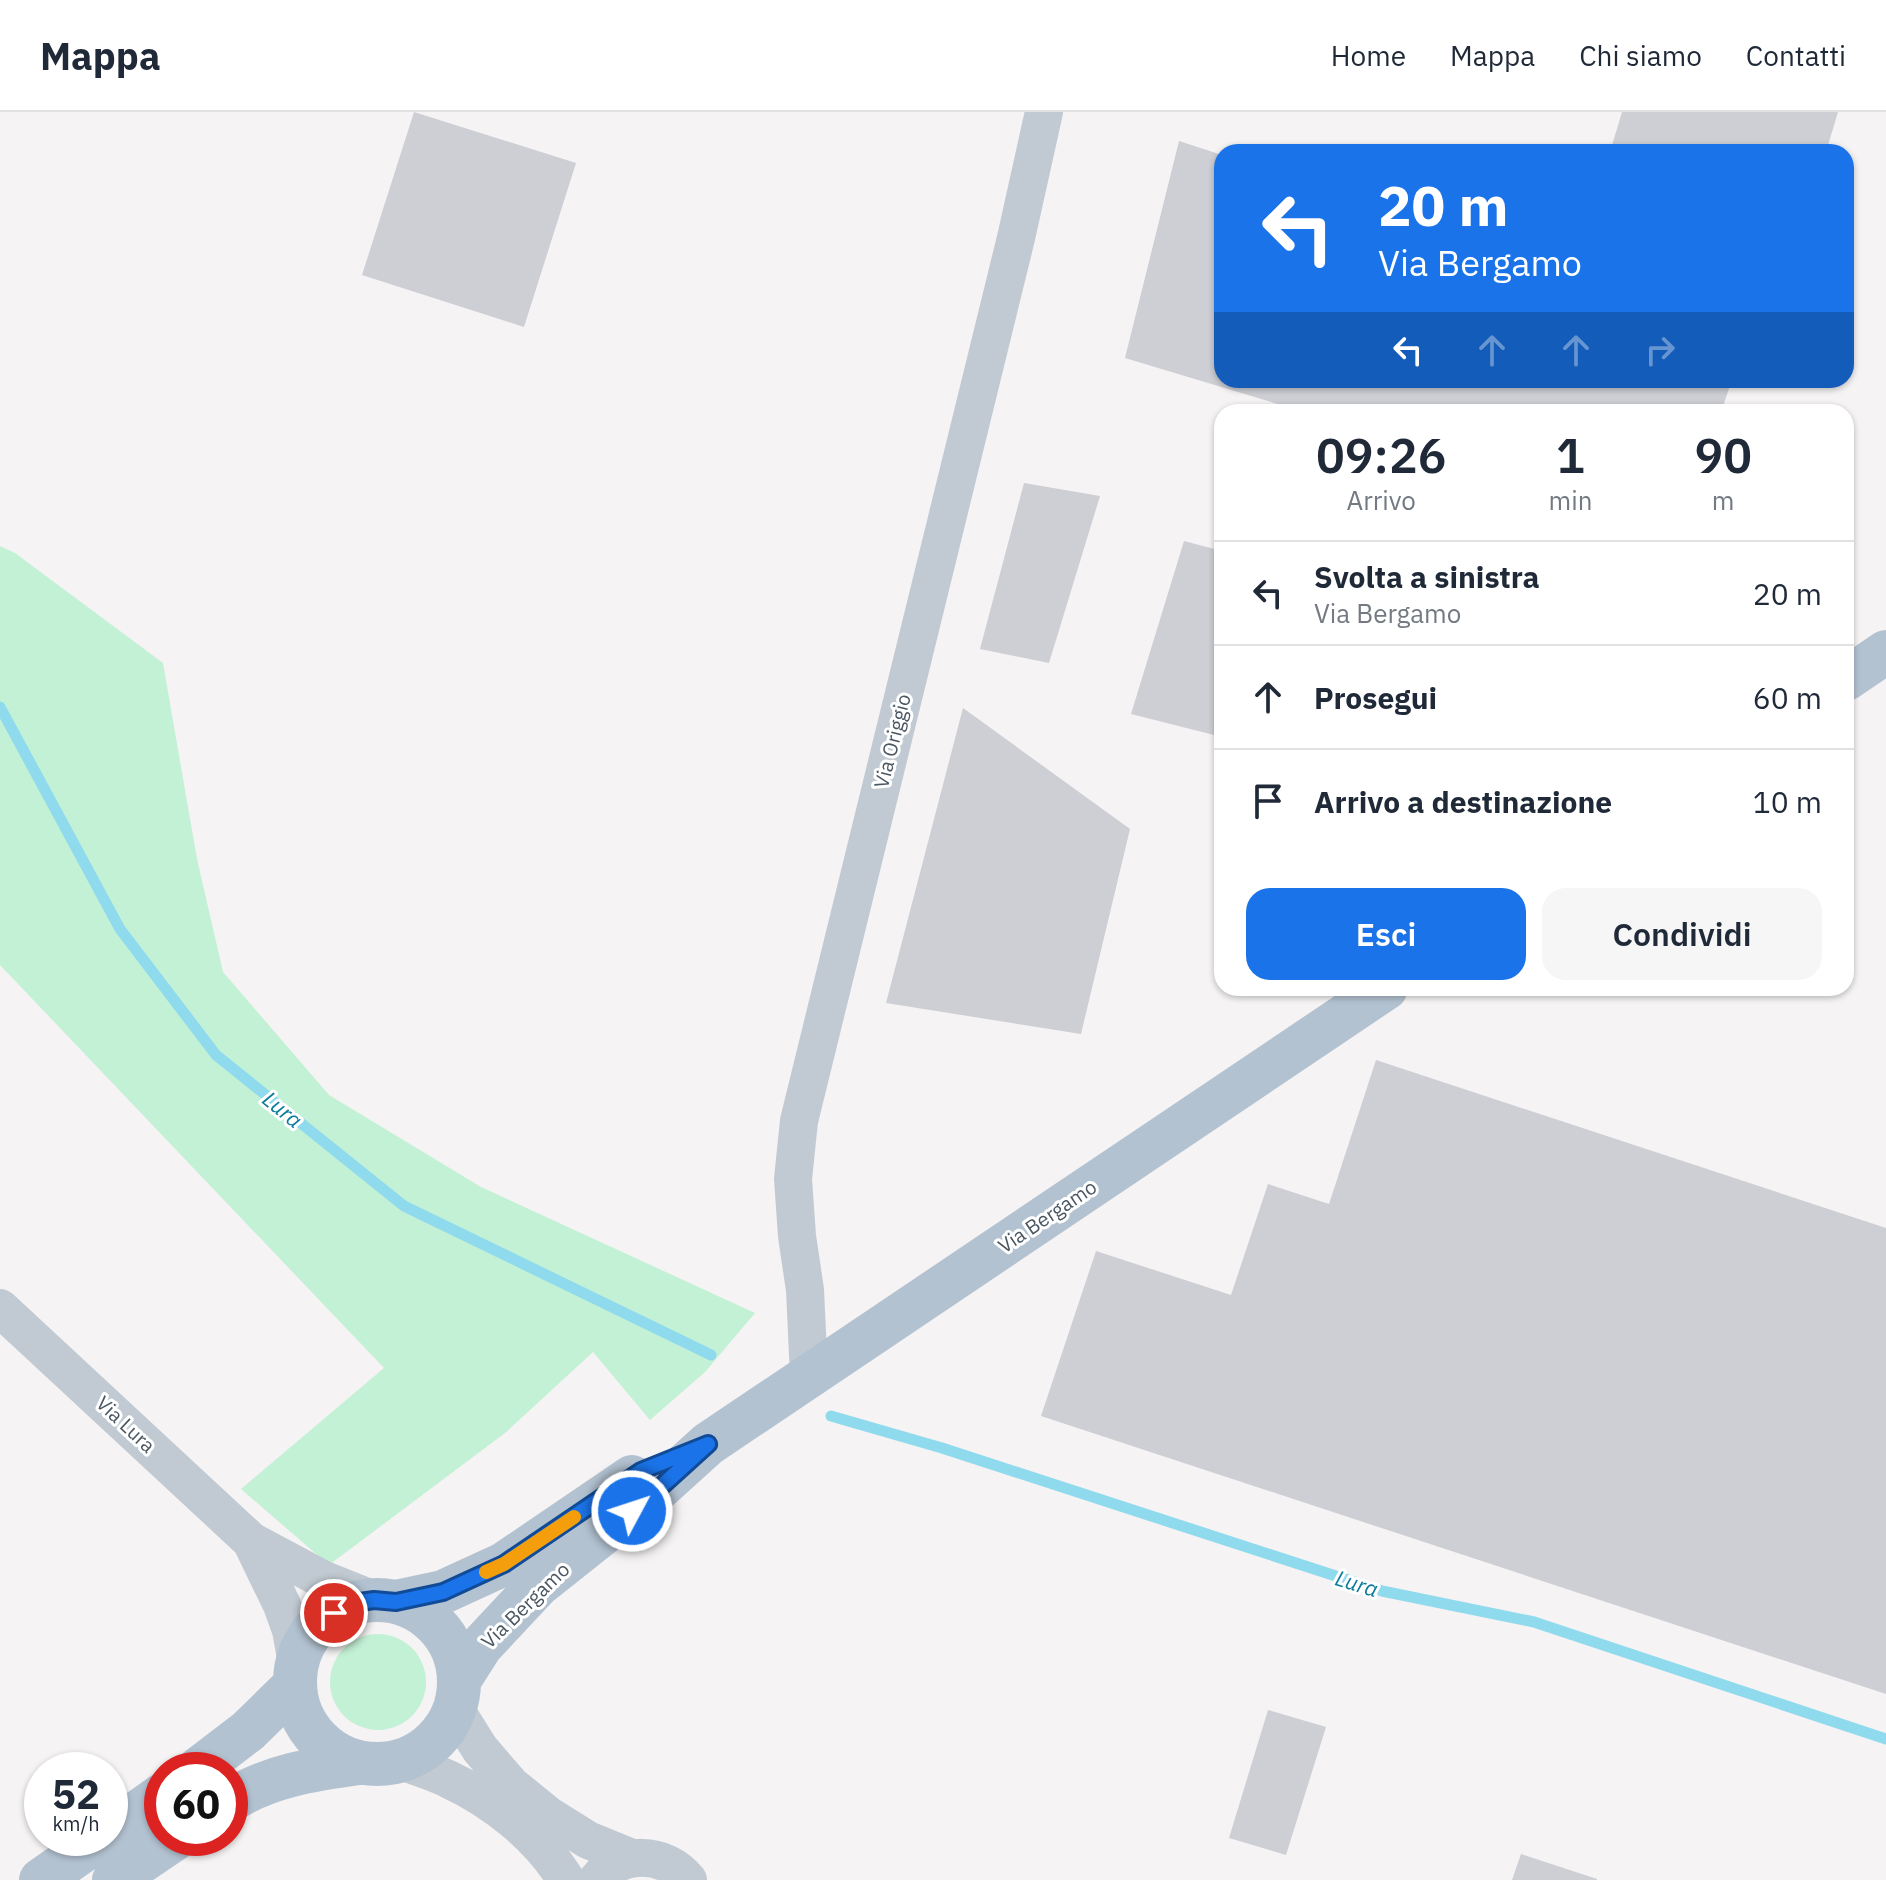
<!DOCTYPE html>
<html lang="it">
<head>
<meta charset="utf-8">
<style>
  :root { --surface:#fff; --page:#f6f6f7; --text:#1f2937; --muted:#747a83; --line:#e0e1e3; --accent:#1a73e8 }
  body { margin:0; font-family:"IBM Plex Sans",sans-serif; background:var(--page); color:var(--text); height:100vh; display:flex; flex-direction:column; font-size:30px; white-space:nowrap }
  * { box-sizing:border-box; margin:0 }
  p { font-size:26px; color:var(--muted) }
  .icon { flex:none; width:44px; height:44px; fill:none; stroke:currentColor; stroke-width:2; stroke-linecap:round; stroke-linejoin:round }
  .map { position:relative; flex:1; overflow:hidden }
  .panel { position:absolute; left:1214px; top:292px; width:640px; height:592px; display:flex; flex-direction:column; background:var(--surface); border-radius:24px; box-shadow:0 2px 6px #0004 }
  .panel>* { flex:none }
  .top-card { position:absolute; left:1214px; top:32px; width:640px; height:244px; border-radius:24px; box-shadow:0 2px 6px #0004; background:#1a73e8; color:#fff; overflow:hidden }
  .speed { position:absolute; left:24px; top:1640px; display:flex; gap:16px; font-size:40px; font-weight:700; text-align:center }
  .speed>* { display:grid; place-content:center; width:104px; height:104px; border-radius:50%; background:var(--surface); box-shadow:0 2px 6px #0004; line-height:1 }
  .speed small { font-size:20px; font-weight:400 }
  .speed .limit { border:12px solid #d22; background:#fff; color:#111 }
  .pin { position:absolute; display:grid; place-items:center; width:68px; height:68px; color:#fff; margin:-34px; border:4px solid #fff; border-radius:50%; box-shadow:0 2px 8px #0007 }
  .me { position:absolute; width:88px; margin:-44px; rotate:50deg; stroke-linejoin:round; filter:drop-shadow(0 0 6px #0008) }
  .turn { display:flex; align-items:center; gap:28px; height:168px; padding:0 32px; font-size:36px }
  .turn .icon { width:104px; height:104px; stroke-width:2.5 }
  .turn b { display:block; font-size:56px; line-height:68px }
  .lanes { display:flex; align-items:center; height:76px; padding:0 32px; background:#0003; justify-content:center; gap:40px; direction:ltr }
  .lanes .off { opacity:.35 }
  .eta { display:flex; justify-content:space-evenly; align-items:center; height:136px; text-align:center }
  .eta b { font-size:48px; font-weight:600; line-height:56px }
  .primary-button { display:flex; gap:16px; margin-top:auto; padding:16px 32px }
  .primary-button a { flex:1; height:92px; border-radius:24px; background:var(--accent); color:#fff; font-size:32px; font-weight:600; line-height:92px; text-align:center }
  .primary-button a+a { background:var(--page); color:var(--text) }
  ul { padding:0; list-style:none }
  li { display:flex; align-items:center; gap:24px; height:104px; padding:0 32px; border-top:2px solid var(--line) }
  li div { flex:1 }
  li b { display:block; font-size:30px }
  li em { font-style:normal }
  header { display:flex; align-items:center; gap:48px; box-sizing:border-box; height:112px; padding:0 40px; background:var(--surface); border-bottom:2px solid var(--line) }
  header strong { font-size:38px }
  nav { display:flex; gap:44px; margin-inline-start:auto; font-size:28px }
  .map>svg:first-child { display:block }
  .green { fill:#c3f1d5 }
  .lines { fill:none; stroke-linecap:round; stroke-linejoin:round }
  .stream { stroke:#90daee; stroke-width:11 }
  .building { fill:#cdcfd5 }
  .minor { stroke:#c1cad2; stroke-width:38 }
  .primary { stroke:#b3c2d1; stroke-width:44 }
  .route-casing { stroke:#114b97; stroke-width:20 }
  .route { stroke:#1a73e8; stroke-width:14 }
  .slow { stroke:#f59e0b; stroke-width:14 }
  .labels { text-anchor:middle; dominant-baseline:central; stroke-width:6; stroke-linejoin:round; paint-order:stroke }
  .street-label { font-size:20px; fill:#4a5661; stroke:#fff }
  .water-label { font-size:22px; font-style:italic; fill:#0c7c9b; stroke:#fff }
</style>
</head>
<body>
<header>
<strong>Mappa</strong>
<nav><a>Home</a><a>Mappa</a><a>Chi siamo</a><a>Contatti</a></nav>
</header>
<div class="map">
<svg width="1886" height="1768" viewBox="0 0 1886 1768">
  <rect width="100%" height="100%" fill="#f5f3f3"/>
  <path class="green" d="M0,434L15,441L163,551L197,747L223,860L329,983L481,1075L755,1201L705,1260L650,1308L593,1240L505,1321L329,1453L241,1377L384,1256L0,853Z
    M330 1570a48 48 0 1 1 96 0a48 48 0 1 1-96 0Z"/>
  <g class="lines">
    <path class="stream" d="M0,595L120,817L216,943L404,1094L711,1243
      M831,1304L942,1336L1382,1479L1534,1510L1886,1627"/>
  </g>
  <path class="building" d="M414,0L576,51L524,215L362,163Z
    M1622,0H1838L1826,40H1610Z
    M1179,29L1222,43V268H1732L1721,300H1304L1125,246Z
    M1024,371L1100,384L1049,551L980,537Z
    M1184,429L1222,439V625L1131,602Z
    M963,596L1130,717L1081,922L886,891Z
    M1376,948L1886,1116V1582L1041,1304L1096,1139L1231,1183L1268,1072L1329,1092Z
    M1268,1598L1326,1615L1286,1743L1229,1726Z
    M1521,1742L1597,1767V1768H1512Z"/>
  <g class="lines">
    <path class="minor" d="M0,1196L251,1429L324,1468L374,1488
      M809,1264L805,1178L797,1124L793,1067L799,1009L1016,126L1044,0
      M251,1429L282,1493L291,1518L297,1552
      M455,1597L480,1637L511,1673L548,1703L588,1728L632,1746
      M401,1649C417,1655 434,1660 448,1667C495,1689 539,1724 566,1768
      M597,1768C621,1738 664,1739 688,1768"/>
    <path class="primary" d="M1846,567L1886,540
      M295 1570a82 82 0 1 1 164 0a82 82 0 1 1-164 0Z
      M396,1490L443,1480L504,1452L632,1365
      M460,1567L481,1534L538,1473L655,1380L708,1332L1386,876
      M197,1658L248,1619L295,1573
      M230,1689C267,1664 315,1657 359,1651
      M110,1720L162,1683
      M41,1768L101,1726
      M114,1768L176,1726"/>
  </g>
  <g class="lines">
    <g class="route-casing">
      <path id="route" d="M334,1501L353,1491L374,1488L396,1490L443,1480L504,1452L641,1359L708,1332L655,1380L632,1399"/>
    </g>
    <use href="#route" class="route"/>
    <path class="slow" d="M486,1460L504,1452L574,1405"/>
  </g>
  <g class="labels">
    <g class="street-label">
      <text transform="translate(892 629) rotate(-76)">Via Origgio</text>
      <text transform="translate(1047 1104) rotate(-34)">Via Bergamo</text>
      <text transform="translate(126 1312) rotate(43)">Via Lura</text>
      <text transform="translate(525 1493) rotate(-44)">Via Bergamo</text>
    </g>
    <g class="water-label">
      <text transform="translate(283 997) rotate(39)">Lura</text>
      <text transform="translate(1357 1471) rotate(17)">Lura</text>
    </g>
  </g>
</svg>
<div class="speed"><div>52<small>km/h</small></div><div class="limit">60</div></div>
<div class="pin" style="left:334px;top:1501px;background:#d93025"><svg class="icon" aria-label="arrive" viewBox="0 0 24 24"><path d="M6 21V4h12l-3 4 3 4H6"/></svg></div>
<svg class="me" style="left:632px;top:1399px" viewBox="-20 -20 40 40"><circle r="17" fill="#1a73e8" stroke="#fff" stroke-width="3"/><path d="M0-11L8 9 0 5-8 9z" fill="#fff"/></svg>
<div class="top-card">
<div class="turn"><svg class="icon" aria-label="left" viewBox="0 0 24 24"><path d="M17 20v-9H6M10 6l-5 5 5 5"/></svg><div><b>20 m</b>Via Bergamo</div></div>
<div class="lanes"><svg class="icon" aria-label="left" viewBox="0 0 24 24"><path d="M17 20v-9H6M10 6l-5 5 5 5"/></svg><svg class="icon off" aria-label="ahead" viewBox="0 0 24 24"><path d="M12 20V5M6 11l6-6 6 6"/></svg><svg class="icon off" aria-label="ahead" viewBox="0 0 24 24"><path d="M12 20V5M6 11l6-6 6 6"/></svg><svg class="icon off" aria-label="right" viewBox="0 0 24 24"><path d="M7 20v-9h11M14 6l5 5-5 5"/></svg></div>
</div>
<section class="panel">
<div class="eta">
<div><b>09:26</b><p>Arrivo</p></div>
<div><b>1</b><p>min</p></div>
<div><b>90</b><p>m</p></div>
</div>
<ul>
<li><svg class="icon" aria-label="left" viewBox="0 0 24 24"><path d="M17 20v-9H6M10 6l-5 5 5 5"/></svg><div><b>Svolta a sinistra</b><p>Via Bergamo</p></div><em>20 m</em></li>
<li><svg class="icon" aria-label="ahead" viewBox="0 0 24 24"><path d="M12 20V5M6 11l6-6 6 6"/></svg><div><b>Prosegui</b></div><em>60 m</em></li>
<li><svg class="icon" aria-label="arrive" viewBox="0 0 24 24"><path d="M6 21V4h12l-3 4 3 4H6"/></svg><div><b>Arrivo a destinazione</b></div><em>10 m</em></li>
</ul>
<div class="primary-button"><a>Esci</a><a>Condividi</a></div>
</section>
</div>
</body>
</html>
